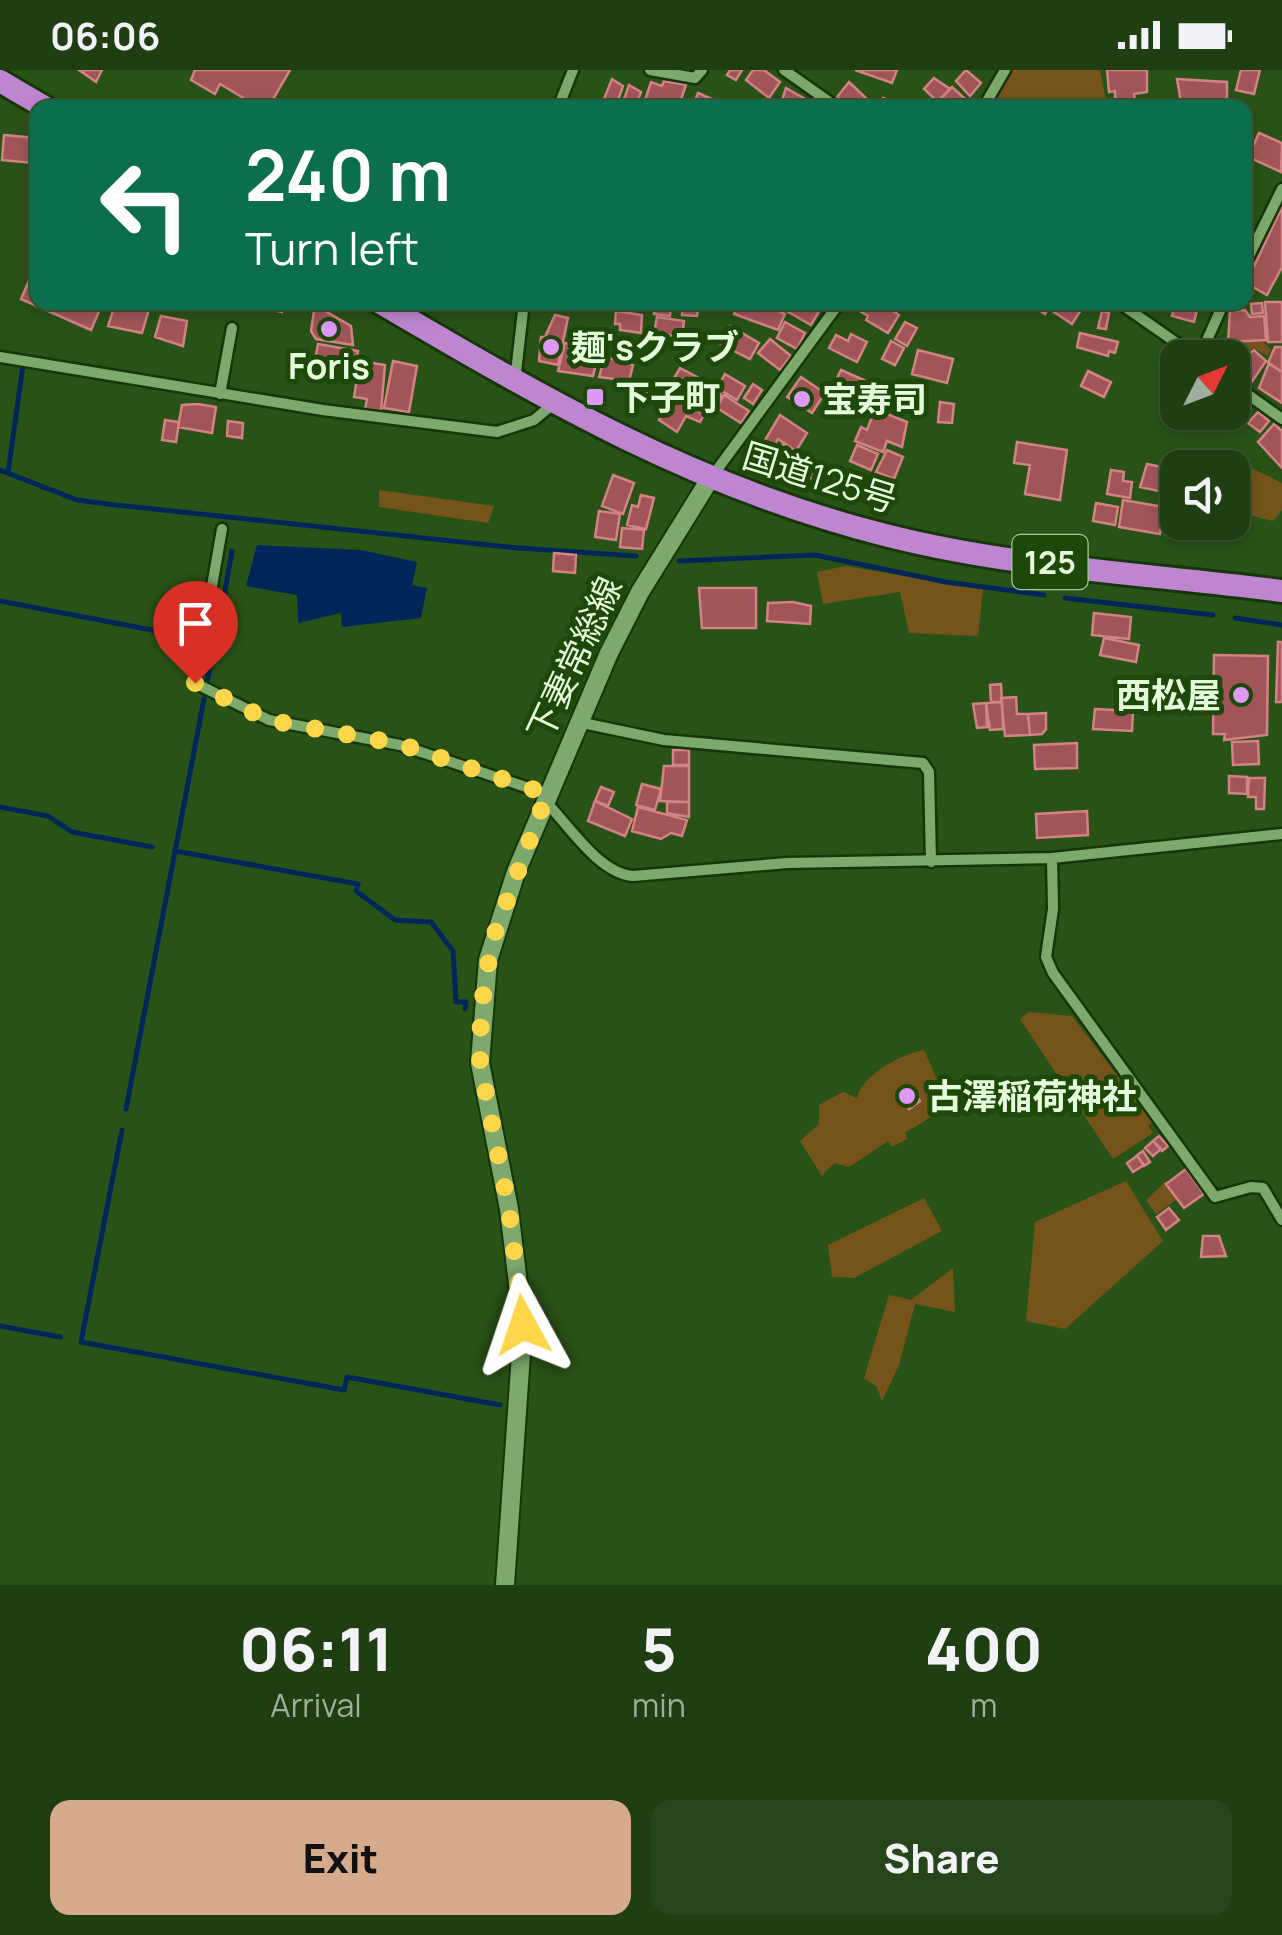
<!DOCTYPE html>
<html lang="en">
<head>
<meta charset="utf-8">
<style>
  :root { --surface:#1f3e11; --page:#27451a; --text:#f1f3f6; --muted:#a1ae9f; --line:#3c5731; --accent:#d6ab8b }
  body { margin:0; font-family:Manrope,"Noto Sans JP",sans-serif; background:var(--page); color:var(--text); height:100vh; display:flex; flex-direction:column; font-size:38px; white-space:nowrap }
  * { box-sizing:border-box; margin:0 }
  p { font-size:32px; color:var(--muted) }
  .icon { flex:none; width:55px; height:55px; fill:none; stroke:currentColor; stroke-width:2; stroke-linecap:round; stroke-linejoin:round }
  .map { position:relative; height:1515px; overflow:hidden }
  .details { display:flex; flex-direction:column; background:var(--surface); flex:1 }
  .details>* { flex:none }
  .top-card { position:absolute; left:30px; top:30px; width:1222px; height:210px; border-radius:20px; box-shadow:0 5px 15px #0003,0 0 0 2px var(--line); background:#0b6e4f; color:#fff; overflow:hidden }
  .needle { width:65px; rotate:48deg }
  .controls { position:absolute; left:1160px; top:270px; display:grid; gap:20px }
  .controls a { display:grid; place-items:center; width:90px; height:90px; border-radius:20px; background:var(--surface); box-shadow:0 5px 15px #0003,0 0 0 2px var(--line); font-size:50px }
  .pin { position:absolute; display:grid; place-items:center; width:85px; height:85px; color:#fff; margin:-102px -42px; border-radius:50% 50% 50% 0; rotate:-45deg; box-shadow:0 0 10px #0007 }
  .pin .icon { rotate:45deg }
  .me { position:absolute; width:110px; margin:-55px; rotate:355deg; stroke-linejoin:round; filter:drop-shadow(0 0 8px #0008) }
  .turn { display:flex; align-items:center; gap:35px; height:210px; padding:0 50px; font-size:45px }
  .turn .icon { width:130px; height:130px; stroke-width:2.5 }
  .turn b { display:block; font-size:70px; line-height:85px }
  .eta { display:flex; justify-content:space-evenly; align-items:center; height:170px; text-align:center }
  .eta b { font-size:60px; font-weight:800; line-height:70px }
  .action { display:flex; gap:20px; margin-top:auto; padding:20px 50px }
  .action a { flex:1; height:115px; border-radius:20px; background:var(--accent); color:#111; font-size:40px; font-weight:800; line-height:115px; text-align:center }
  .action a+a { background:var(--page); color:var(--text) }
  .status { display:flex; justify-content:space-between; align-items:center; height:70px; padding:0 50px; background:var(--surface); direction:ltr }
  .status svg { height:28px; fill:currentColor }
  .map>svg:first-child { display:block }
  .green { fill:#74541b }
  .water { fill:#01275a }
  .lines { fill:none; stroke-linecap:round; stroke-linejoin:round }
  .stream { stroke:#01275a; stroke-width:5 }
  .building { fill:#a15559; stroke:#d38285; stroke-width:2.5 }
  .street-casing { stroke:#163508; stroke-width:15 }
  .secondary-casing { stroke:#163508; stroke-width:22 }
  .highway-casing { stroke:#163508; stroke-width:28 }
  .street { stroke:#7daa6c; stroke-width:10 }
  .secondary { stroke:#7daa6c; stroke-width:18 }
  .highway { stroke:#be86d0; stroke-width:22 }
  .route { stroke:#ffd54a; stroke-width:18; stroke-dasharray:0 32.4 }
  .poi-dot { fill:#dd99f3; stroke:#1e470a; stroke-width:4 }
  .labels { text-anchor:middle; dominant-baseline:central; stroke-width:10; stroke-linejoin:round; paint-order:stroke }
  .shield { fill:#1e470a; stroke:#a9c69d; stroke-width:2.5 }
  .shield-label { font-size:32px; font-weight:bold; fill:#e4fcdc }
  .poi-label { font-size:35px; font-weight:bold; fill:#e4fcdc; stroke:#1e470a; text-anchor:start }
  .street-label { font-size:35px; fill:#e4fcdc; stroke:#1e470a }
</style>
</head>
<body>
<div class="status"><b>06:06</b><svg viewBox="0 0 49 12"><path d="M0 12V9h3v3zM5 12V6h3v6zM10 12V3h3v9zM15 12V0h3v12zM26 1h20v11H26zM47 4h2v5h-2z"/></svg></div>
<div class="map">
<svg width="1282" height="1515" viewBox="0 0 1282 1515">
  <rect width="100%" height="100%" fill="#295217"/>
  <path class="green" d="M1011,0H1100L1107,37H991Z
    M1263,271L1271,280L1268,286L1253,278L1249,282L1234,278L1226,287L1224,284L1227,273Z
    M1243,394L1282,413V440L1273,451L1233,441Z
    M379,420L494,436L488,453L379,437Z
    M845,496L983,519L978,566L909,563L900,522L823,534L817,502Z
    M1029,942L1072,946L1153,1052L1148,1056L1153,1063L1113,1089L1020,949Z
    M924,980C941,1020 956,1038 905,1062L907,1069L892,1077L888,1071L849,1097L834,1093L822,1106L800,1071L819,1054V1035L843,1022L857,1028C861,1006 902,983 924,980Z
    M1126,1111L1163,1171L1065,1259L1026,1251L1035,1152Z
    M1165,1112L1177,1129L1156,1144L1146,1130Z
    M924,1128L942,1161L854,1208L832,1207L828,1175Z
    M953,1198L955,1242L915,1234L899,1295L882,1331L877,1317L864,1308L889,1225L911,1230Z"/>
  <path class="water" d="M257,475L361,480L417,492L412,515L427,518L421,548L342,557L341,543L298,553L297,525L246,516Z"/>
  <g class="lines">
    <path class="stream" d="M0,400L77,430L107,434L518,478L636,486
      M8,403L23,295
      M679,491L815,485L946,512L1044,525
      M1065,528L1213,545
      M0,531L178,565
      M222,538L232,481
      M1235,548L1282,555
      M207,612L217,561
      M0,737L48,746L72,762L152,777
      M175,781L358,814L356,821L395,850L431,852L453,881L456,932H466L465,939
      M126,1039L204,629
      M122,1060L81,1272L344,1320L347,1307L500,1335
      M0,1256L60,1267"/>
  </g>
  <path class="building" d="M79,0H102L96,12Z
    M195,0H290L268,38H260L220,14L215,24L191,10Z
    M730,0H742L736,10L727,5Z
    M753,0H764L780,12L769,28L746,10Z
    M855,0H897L892,13Z
    M966,0L981,13L970,26L956,11Z
    M1107,0H1147V22L1134,24L1136,37L1115,38V21L1109,22Z
    M1241,0H1260L1254,24L1236,20Z
    M934,8L950,19L938,32L924,19Z
    M612,9L623,16L617,33L604,29Z
    M1177,9L1227,12V29L1181,32Z
    M664,11L686,15L678,38L644,33L651,12L662,16Z
    M849,12L869,31L864,38H851L837,27Z
    M629,15L641,22L635,38L622,35Z
    M952,17L974,37L973,38H945L938,31Z
    M786,18L807,30V38L780,36Z
    M698,23L726,35L724,38H692Z
    M883,28L905,37V38H879Z
    M1259,63L1282,73L1281,102L1248,87Z
    M4,65L36,68L34,93L2,90Z
    M1282,137V197L1267,225L1246,213Z
    M37,192L38,232H103L91,260L21,229Z
    M116,232L150,236L142,263L108,256Z
    M264,232H284L282,242L263,238Z
    M656,232H671L670,246L654,244Z
    M683,232H699L697,246L682,245Z
    M739,232H758L785,244L778,260L734,244Z
    M789,232H823L824,233L811,255L785,240Z
    M864,232H878L899,245L888,263L866,250L868,246L860,241Z
    M1026,232H1052L1045,244Z
    M1060,232H1086L1072,254L1054,242Z
    M1176,232H1199L1194,252L1172,246Z
    M1265,232H1282V272H1268Z
    M1262,233L1263,243L1252,244L1251,234Z
    M315,235L351,256L353,275L316,269L311,261Z
    M1245,240L1250,247L1264,246L1266,270L1228,272L1230,241Z
    M616,241L642,245L641,263L620,260V254H615Z
    M1102,241L1109,243L1106,259L1098,258Z
    M555,245L568,248L558,295L539,291L541,267H545Z
    M161,246L187,251L183,276L155,267Z
    M657,247L684,251L682,267L654,263Z
    M785,252L805,263L797,279L777,268Z
    M905,252L917,258L907,276L895,269Z
    M730,256L759,273L750,289L720,274Z
    M1080,263L1118,272L1115,283L1109,281L1108,286L1077,277Z
    M851,264L867,272L857,292L829,278L836,265L848,271Z
    M579,268L587,270L584,286L597,289L593,306L558,301L565,273L577,276Z
    M770,269L791,286L780,300L758,283Z
    M891,271L904,278L895,295L882,289Z
    M318,274L358,281L354,308L313,301Z
    M1275,277H1282V302L1268,293Z
    M1236,279L1246,286L1254,280L1266,291L1251,313L1232,299L1229,288Z
    M918,280L953,289L947,313L912,304Z
    M605,287L633,295L629,311L599,307Z
    M360,291L385,295L381,341L365,339L367,329L354,327Z
    M393,291L417,296L409,342L384,338Z
    M1269,293L1282,302V333L1259,318Z
    M680,298L699,308L691,321L673,310Z
    M841,300L875,315L866,337L831,321Z
    M1088,301L1111,312L1104,327L1081,316Z
    M725,304L745,316L737,330L717,318Z
    M801,307L825,323L812,343L787,327Z
    M699,308L707,313L700,326L691,321Z
    M651,310L662,318L656,328L644,321Z
    M753,314L762,320L753,334L744,328Z
    M701 326a10 10 0 1 1 20 0a10 10 0 1 1-20 0Z
    M724,325L749,341L741,353L717,338Z
    M674,326L704,345L700,352L686,346L677,362L659,350Z
    M940,332L954,334L952,353L938,352Z
    M198,334L216,337L212,363L178,357L182,335Z
    M875,339L907,352L902,377L887,371L883,382L855,371L861,357L867,360Z
    M1258,342L1269,351L1260,362L1248,353Z
    M780,345L807,363L796,381L778,369L774,376L765,370Z
    M165,350L179,352L176,372L162,370Z
    M228,351L243,353L242,368L227,366Z
    M1274,354L1282,361V398L1258,372Z
    M1017,372L1067,380L1060,430L1025,424L1030,395L1014,393Z
    M783,374L796,381L788,396L775,389Z
    M857,375L878,384L871,400L850,391Z
    M750,378L774,391L768,403L744,390Z
    M887,380L903,387L894,409L876,402Z
    M808,392L823,398L818,411L802,405Z
    M1147,394L1177,400L1174,418L1168,423L1140,417Z
    M1111,400L1124,402L1123,411L1132,412L1130,428L1107,424Z
    M613,405L634,413L623,444L602,436Z
    M641,425L654,428L646,459L627,455L632,435L638,437Z
    M1123,430L1164,437L1160,464L1119,457Z
    M1096,433L1118,437L1115,455L1093,451Z
    M599,441L620,444L616,470L595,467Z
    M622,458L644,460L642,479L620,477Z
    M554,483L576,485L575,503L553,501Z
    M699,518H756V558H702Z
    M793,532L811,536L810,554L767,551L768,533Z
    M1094,543L1131,547L1129,569L1092,565Z
    M1104,568L1139,575L1136,592L1100,585Z
    M1278,572H1282V632H1276Z
    M560,584L579,595L570,611L551,601Z
    M1214,585L1268,586L1267,665L1224,670L1225,664H1213Z
    M1163,612L1195,616L1192,642L1160,639Z
    M1001,614L1002,632H991L990,615Z
    M1016,627L1017,644H1028L1030,665L1005,666L1001,628Z
    M1002,632L1003,659L990,660L986,633Z
    M986,633L987,657L977,658L973,634Z
    M1095,639L1133,641L1132,661L1093,659Z
    M1046,643V659L1042,664L1030,665L1028,644Z
    M1258,671L1259,694L1233,695L1232,672Z
    M1077,673V698L1035,699L1034,675Z
    M673,680H689V695H673Z
    M664,696H689V732L660,731Z
    M1229,706L1247,707V724L1229,723Z
    M1249,708H1265L1264,739H1256V727H1248Z
    M642,714L661,719L655,740L636,735Z
    M601,717L614,722L608,736L595,731Z
    M595,731L632,749L625,766L588,751Z
    M667,732H689V747L667,743Z
    M638,737L687,750L682,766L671,763L661,769L632,761Z
    M1087,741L1088,765L1037,768L1036,744Z
    M908,1016L920,1031L909,1039L897,1024Z
    M1159,1066L1168,1076L1162,1081L1153,1071Z
    M1153,1071L1161,1079L1153,1086L1145,1078Z
    M1143,1081L1150,1092L1144,1096L1137,1085Z
    M1137,1086L1144,1095L1133,1102L1127,1093Z
    M1186,1099L1204,1124L1184,1138L1166,1114Z
    M1169,1138L1179,1150L1166,1160L1157,1147Z
    M1203,1166H1219L1226,1186L1201,1187Z"/>
  <g class="lines">
    <g class="street-casing">
      <path id="street" d="M650,0L695,8L702,0
        M784,0L838,38
        M558,38L573,0
        M983,38L1005,0
        M1245,194L1282,119
        M1118,232L1198,288
        M0,287L323,340L497,362L534,350L553,334
        M1199,288L1224,232
        M515,311L524,232
        M1232,313L1282,349
        M220,324L232,258
        M711,408L840,232
        M222,459L195,613L269,650L400,675L547,724
        M578,652L664,670L923,693L929,702L931,792
        M545,731C568,754 598,803 633,806L787,793L1052,788L1282,764
        M1052,788L1053,839L1046,887L1053,903L1215,1127L1251,1117L1263,1118L1282,1150"/>
    </g>
    <g class="secondary-casing">
      <path id="secondary" d="M505,1515L523,1255L509,1139L480,993L488,890L516,802L609,583L640,522L710,409"/>
    </g>
    <g class="highway-casing">
      <path id="highway" d="M0,11L46,38
        M379,232C546,330 695,417 885,465C1014,498 1151,504 1282,521"/>
    </g>
    <use href="#street" class="street"/>
    <use href="#secondary" class="secondary"/>
    <use href="#highway" class="highway"/>
  </g>
  <g class="lines">
    <path class="route" d="M195,613L268,650L400,674L547,724L492,871L481,939L480,993L509,1139L523,1255"/>
  </g>
  <g class="poi-dot">
    <circle cx="329" cy="259" r="10"/>
    <circle cx="551" cy="277" r="10"/>
    <rect x="585" y="317" width="20" height="20" rx="5"/>
    <circle cx="802" cy="329" r="10"/>
    <circle cx="1241" cy="625" r="10"/>
    <circle cx="907" cy="1026" r="10"/>
  </g>
  <g class="labels">
    <rect class="shield" x="1012.5" y="465" width="75" height="54" rx="8"/>
    <g class="shield-label">
      <text x="1050" y="492">125</text>
    </g>
    <g class="poi-label">
      <text x="571" y="277">麺'sクラブ</text>
      <text x="329" y="296" text-anchor="middle">Foris</text>
      <text x="615" y="327">下子町</text>
      <text x="822" y="329">宝寿司</text>
      <text x="1221" y="625" text-anchor="end">西松屋</text>
      <text x="927" y="1026">古澤稲荷神社</text>
    </g>
    <g class="street-label">
      <text transform="translate(820 407) rotate(17)">国道125号</text>
      <text transform="translate(574 588) rotate(-65)">下妻常総線</text>
    </g>
  </g>
</svg>
<div class="controls">
<a><svg class="needle" viewBox="-14 -14 28 28"><path d="M0-13l5 13h-10z" fill="#e53935"/><path d="M0 13l5-13h-10z" fill="#a1ae9f"/></svg></a>
<a><svg class="icon" aria-label="sound" viewBox="0 0 24 24"><path d="M4 9h4l5-4v14l-5-4H4zM17 9q2 3 0 6"/></svg></a>
</div>
<div class="pin" style="left:195px;top:613px;background:#d93025"><svg class="icon" aria-label="arrive" viewBox="0 0 24 24"><path d="M6 21V4h12l-3 4 3 4H6"/></svg></div>
<svg class="me" style="left:523px;top:1255px" viewBox="-20 -20 40 40"><path d="M0-17L14 15 0 8-14 15z" fill="#ffd54a" stroke="#fff" stroke-width="4"/></svg>
<div class="top-card">
<div class="turn"><svg class="icon" aria-label="left" viewBox="0 0 24 24"><path d="M17 20v-9H6M10 6l-5 5 5 5"/></svg><div><b>240 m</b>Turn left</div></div>
</div>
</div>
<section class="details">
<div class="eta">
<div><b>06:11</b><p>Arrival</p></div>
<div><b>5</b><p>min</p></div>
<div><b>400</b><p>m</p></div>
</div>
<div class="action"><a>Exit</a><a>Share</a></div>
</section>
</body>
</html>
